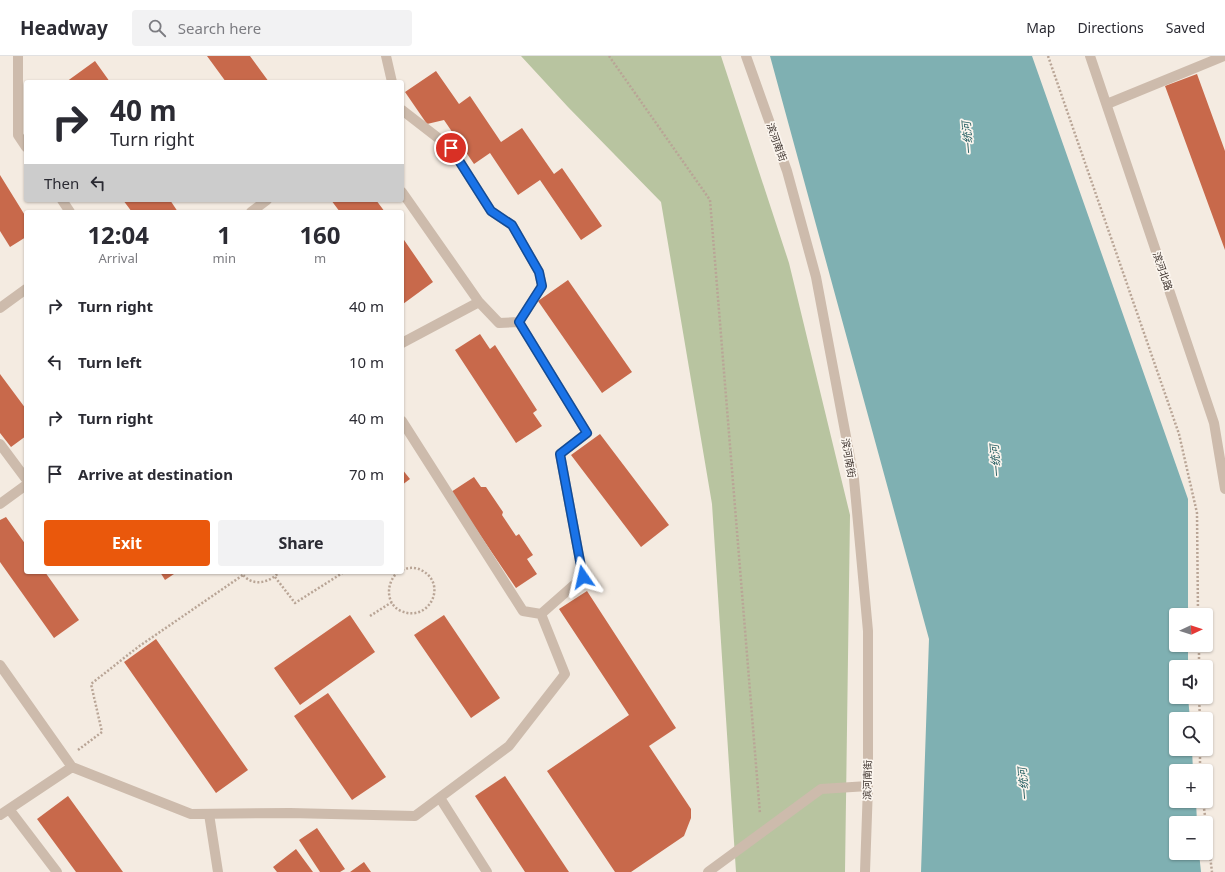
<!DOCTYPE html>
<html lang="en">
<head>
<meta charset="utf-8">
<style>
  :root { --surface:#fff; --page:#f2f2f3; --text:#2b2b33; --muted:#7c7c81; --line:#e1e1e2; --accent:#ea580c }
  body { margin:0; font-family:"Noto Sans","Noto Sans SC",sans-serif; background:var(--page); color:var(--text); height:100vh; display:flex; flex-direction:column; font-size:15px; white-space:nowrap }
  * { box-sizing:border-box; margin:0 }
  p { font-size:13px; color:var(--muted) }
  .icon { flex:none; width:22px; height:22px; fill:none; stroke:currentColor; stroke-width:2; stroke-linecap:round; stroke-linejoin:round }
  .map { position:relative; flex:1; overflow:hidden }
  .side { position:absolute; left:24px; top:154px; width:380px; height:364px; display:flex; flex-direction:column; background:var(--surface); border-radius:4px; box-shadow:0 1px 3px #0004 }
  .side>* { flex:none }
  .hud { position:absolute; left:24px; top:24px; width:380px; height:122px; border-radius:4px; box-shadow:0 1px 3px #0004; background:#fff; color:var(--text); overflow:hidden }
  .needle { width:26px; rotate:86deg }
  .tools { position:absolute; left:1169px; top:552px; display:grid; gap:8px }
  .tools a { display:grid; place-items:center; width:44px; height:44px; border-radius:4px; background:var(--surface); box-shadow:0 1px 3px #0004; font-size:20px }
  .pin { position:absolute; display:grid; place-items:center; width:34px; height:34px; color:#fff; margin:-17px; border:2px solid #fff; border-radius:50%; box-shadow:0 1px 4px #0007 }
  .me { position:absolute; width:44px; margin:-22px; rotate:349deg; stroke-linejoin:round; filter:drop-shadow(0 0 3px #0008) }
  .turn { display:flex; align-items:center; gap:14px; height:84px; padding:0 20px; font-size:18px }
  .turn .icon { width:52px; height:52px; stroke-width:2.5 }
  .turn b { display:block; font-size:28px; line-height:34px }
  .then { display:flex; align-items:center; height:38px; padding:0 20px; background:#0003; gap:8px; font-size:15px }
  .eta { display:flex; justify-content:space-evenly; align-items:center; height:68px; text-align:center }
  .eta b { font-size:24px; font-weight:700; line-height:28px }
  .button { display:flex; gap:8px; margin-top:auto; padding:8px 20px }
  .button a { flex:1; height:46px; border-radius:4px; background:var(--accent); color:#fff; font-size:16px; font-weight:700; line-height:46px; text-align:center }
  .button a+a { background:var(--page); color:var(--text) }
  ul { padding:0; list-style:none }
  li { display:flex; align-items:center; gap:12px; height:56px; padding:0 20px }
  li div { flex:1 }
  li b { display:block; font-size:15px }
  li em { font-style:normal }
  header { display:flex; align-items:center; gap:24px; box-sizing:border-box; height:56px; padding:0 20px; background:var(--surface); border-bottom:1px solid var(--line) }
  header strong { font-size:19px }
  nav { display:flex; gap:22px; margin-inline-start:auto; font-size:14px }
  .search { width:280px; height:36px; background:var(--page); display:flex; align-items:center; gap:10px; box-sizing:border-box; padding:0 14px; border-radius:4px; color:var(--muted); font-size:15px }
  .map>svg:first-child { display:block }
  .green { fill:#b8c4a0 }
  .water { fill:#7fb0b2 }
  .building { fill:#c8694b }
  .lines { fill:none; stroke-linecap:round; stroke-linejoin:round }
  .path { stroke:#b9a596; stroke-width:2.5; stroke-dasharray:2 2; stroke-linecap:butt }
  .minor { stroke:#cdbbac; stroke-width:10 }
  .route-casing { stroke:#114b97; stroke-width:10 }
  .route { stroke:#1a73e8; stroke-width:7 }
  .labels { text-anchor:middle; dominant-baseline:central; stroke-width:3.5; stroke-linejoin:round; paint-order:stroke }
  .street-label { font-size:10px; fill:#3b302b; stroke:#fbf5ee }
  .water-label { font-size:11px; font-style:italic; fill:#1f5a5e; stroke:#fbf5ee }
</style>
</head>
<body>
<header>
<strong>Headway</strong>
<div class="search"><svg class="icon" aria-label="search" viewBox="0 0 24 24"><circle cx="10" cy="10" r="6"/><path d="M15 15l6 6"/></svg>Search here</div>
<nav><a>Map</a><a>Directions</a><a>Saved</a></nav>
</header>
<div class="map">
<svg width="1225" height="816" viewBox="0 0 1225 816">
  <rect width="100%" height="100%" fill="#f4ebe1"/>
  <path class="green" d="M521,0H721L789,207L850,459L845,816H736L712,448L661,146L568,51Z"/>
  <path class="water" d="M770,0H1032L1188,443V559H1176V589H1188V611H1176V641H1188L1190,663H1176V693H1192L1193,715H1176V745H1196L1197,767H1176V797H1199L1201,816H921L929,583Z"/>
  <path class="building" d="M207,0H250L269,26H226Z
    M95,5L110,26H66Z
    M436,15L459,48L470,40L501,86L522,72L554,118L562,112L602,170L581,184L540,124L518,139L490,97L474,108L444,64L427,68L405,36Z
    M1197,18L1225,95V194L1165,30Z
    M0,119L26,161V181L10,191L0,175Z
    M123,144H170L178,156H132Z
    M331,144H376L385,156H340Z
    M402,181L433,226L403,248L402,247Z
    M568,224L632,316L602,337L538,245Z
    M480,278L490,293L495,289L537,354L533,357L542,370L516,387L455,294Z
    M0,318L26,353V380L11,391L0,377Z
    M600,378L669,469L641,491L571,399Z
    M402,413L410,423L402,429Z
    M474,421L481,431H486L503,456L502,459L516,480L519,478L533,499L527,503L537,518L516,532L451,436Z
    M6,461L26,489V516H45L79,564L54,582L0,506V464Z
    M160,516H177L165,524Z
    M587,535L676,672L649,690L691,753V762L684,780L631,816H615L547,715L629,659L559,553Z
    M350,559L375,596L300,649L274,612Z
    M444,559L500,642L471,662L414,579Z
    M156,583L248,714L216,737L124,606Z
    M328,637L386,721L352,744L294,660Z
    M505,720L569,816H525L475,740Z
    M68,740L123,816H76L37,763Z
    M317,772L345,813L340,816H320L299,784Z
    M296,793L313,816H277L273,811Z
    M364,806L371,816H350Z"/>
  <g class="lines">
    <path class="path" d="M609,0L710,144L760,758
      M1048,0L1179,378L1197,457L1198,559
      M241,516C250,531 269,528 279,516
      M398,516C386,526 385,548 401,555C428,567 448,530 423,515C416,511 409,511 402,514
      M275,521L295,547L344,516
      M370,560L392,546
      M1199,589V611
      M1199,641L1200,663
      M1200,693V715
      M78,694L102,676L91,628L138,591L243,519
      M1203,745L1206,767
      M1206,767L1212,816"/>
    <path class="minor" d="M18,0V79L26,91
      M386,0L392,26
      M746,0L787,115L816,221L854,423L868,575V730L865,816
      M1090,0L1214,367L1225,433
      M1107,48L1224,0
      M402,54L451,92L491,155L512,169L539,216L542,230L519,266L499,267L479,246L402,287
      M402,136L479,246
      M62,144L70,156
      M251,156L267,144
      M0,252L26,233
      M402,365L523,555L541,558
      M0,388L26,423
      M0,448L26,429
      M0,609L72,711
      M440,742L487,816
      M9,753L57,816
      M209,758L218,816
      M0,759L72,711L191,758L290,757L415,760L509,690L565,618L541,558L583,521L560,398L587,377L519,266
      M708,816L821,733L868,730"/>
  </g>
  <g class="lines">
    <g class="route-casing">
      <path id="route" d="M451,92L491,155L512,169L539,216L542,230L519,266L587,377L560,398L583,521"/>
    </g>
    <use href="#route" class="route"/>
  </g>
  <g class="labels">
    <g class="street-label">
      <text transform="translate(777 86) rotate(70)">滨河南街</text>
      <text transform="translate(1163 215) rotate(71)">滨河北路</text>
      <text transform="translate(849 402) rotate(80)">滨河南街</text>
      <text transform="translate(867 724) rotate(-89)">滨河南街</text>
    </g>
    <g class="water-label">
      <text transform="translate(967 82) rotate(-95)">一统河</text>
      <text transform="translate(995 405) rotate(-95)">一统河</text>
      <text transform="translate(1023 728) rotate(-95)">一统河</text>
    </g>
  </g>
</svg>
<div class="tools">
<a><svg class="needle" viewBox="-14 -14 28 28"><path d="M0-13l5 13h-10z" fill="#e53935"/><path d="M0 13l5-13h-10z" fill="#7c7c81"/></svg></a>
<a><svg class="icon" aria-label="sound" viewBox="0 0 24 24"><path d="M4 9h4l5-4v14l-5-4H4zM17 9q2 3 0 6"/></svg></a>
<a><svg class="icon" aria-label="search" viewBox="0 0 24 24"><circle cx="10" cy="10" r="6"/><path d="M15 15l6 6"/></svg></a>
<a>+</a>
<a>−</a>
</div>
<div class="pin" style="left:451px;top:92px;background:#d93025"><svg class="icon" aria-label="arrive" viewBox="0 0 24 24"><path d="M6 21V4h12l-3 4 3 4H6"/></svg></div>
<svg class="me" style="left:583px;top:521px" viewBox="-20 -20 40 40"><path d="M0-17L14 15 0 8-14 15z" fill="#1a73e8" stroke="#fff" stroke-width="4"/></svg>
<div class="hud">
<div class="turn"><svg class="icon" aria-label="right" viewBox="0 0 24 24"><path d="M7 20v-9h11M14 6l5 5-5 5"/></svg><div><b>40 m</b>Turn right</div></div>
<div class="then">Then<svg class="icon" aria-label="left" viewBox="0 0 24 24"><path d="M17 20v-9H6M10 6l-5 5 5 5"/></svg></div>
</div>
<section class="side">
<div class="eta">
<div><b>12:04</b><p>Arrival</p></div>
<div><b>1</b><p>min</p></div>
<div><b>160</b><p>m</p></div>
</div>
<ul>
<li><svg class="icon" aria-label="right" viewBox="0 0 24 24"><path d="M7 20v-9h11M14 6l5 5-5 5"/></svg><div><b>Turn right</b></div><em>40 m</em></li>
<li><svg class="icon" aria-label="left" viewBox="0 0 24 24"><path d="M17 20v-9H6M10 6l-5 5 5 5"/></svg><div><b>Turn left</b></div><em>10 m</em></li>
<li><svg class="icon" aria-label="right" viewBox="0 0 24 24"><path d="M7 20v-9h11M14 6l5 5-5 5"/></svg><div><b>Turn right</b></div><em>40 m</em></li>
<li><svg class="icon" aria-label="arrive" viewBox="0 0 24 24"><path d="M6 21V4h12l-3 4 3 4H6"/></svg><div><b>Arrive at destination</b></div><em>70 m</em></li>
</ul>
<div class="button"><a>Exit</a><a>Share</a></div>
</section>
</div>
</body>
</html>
